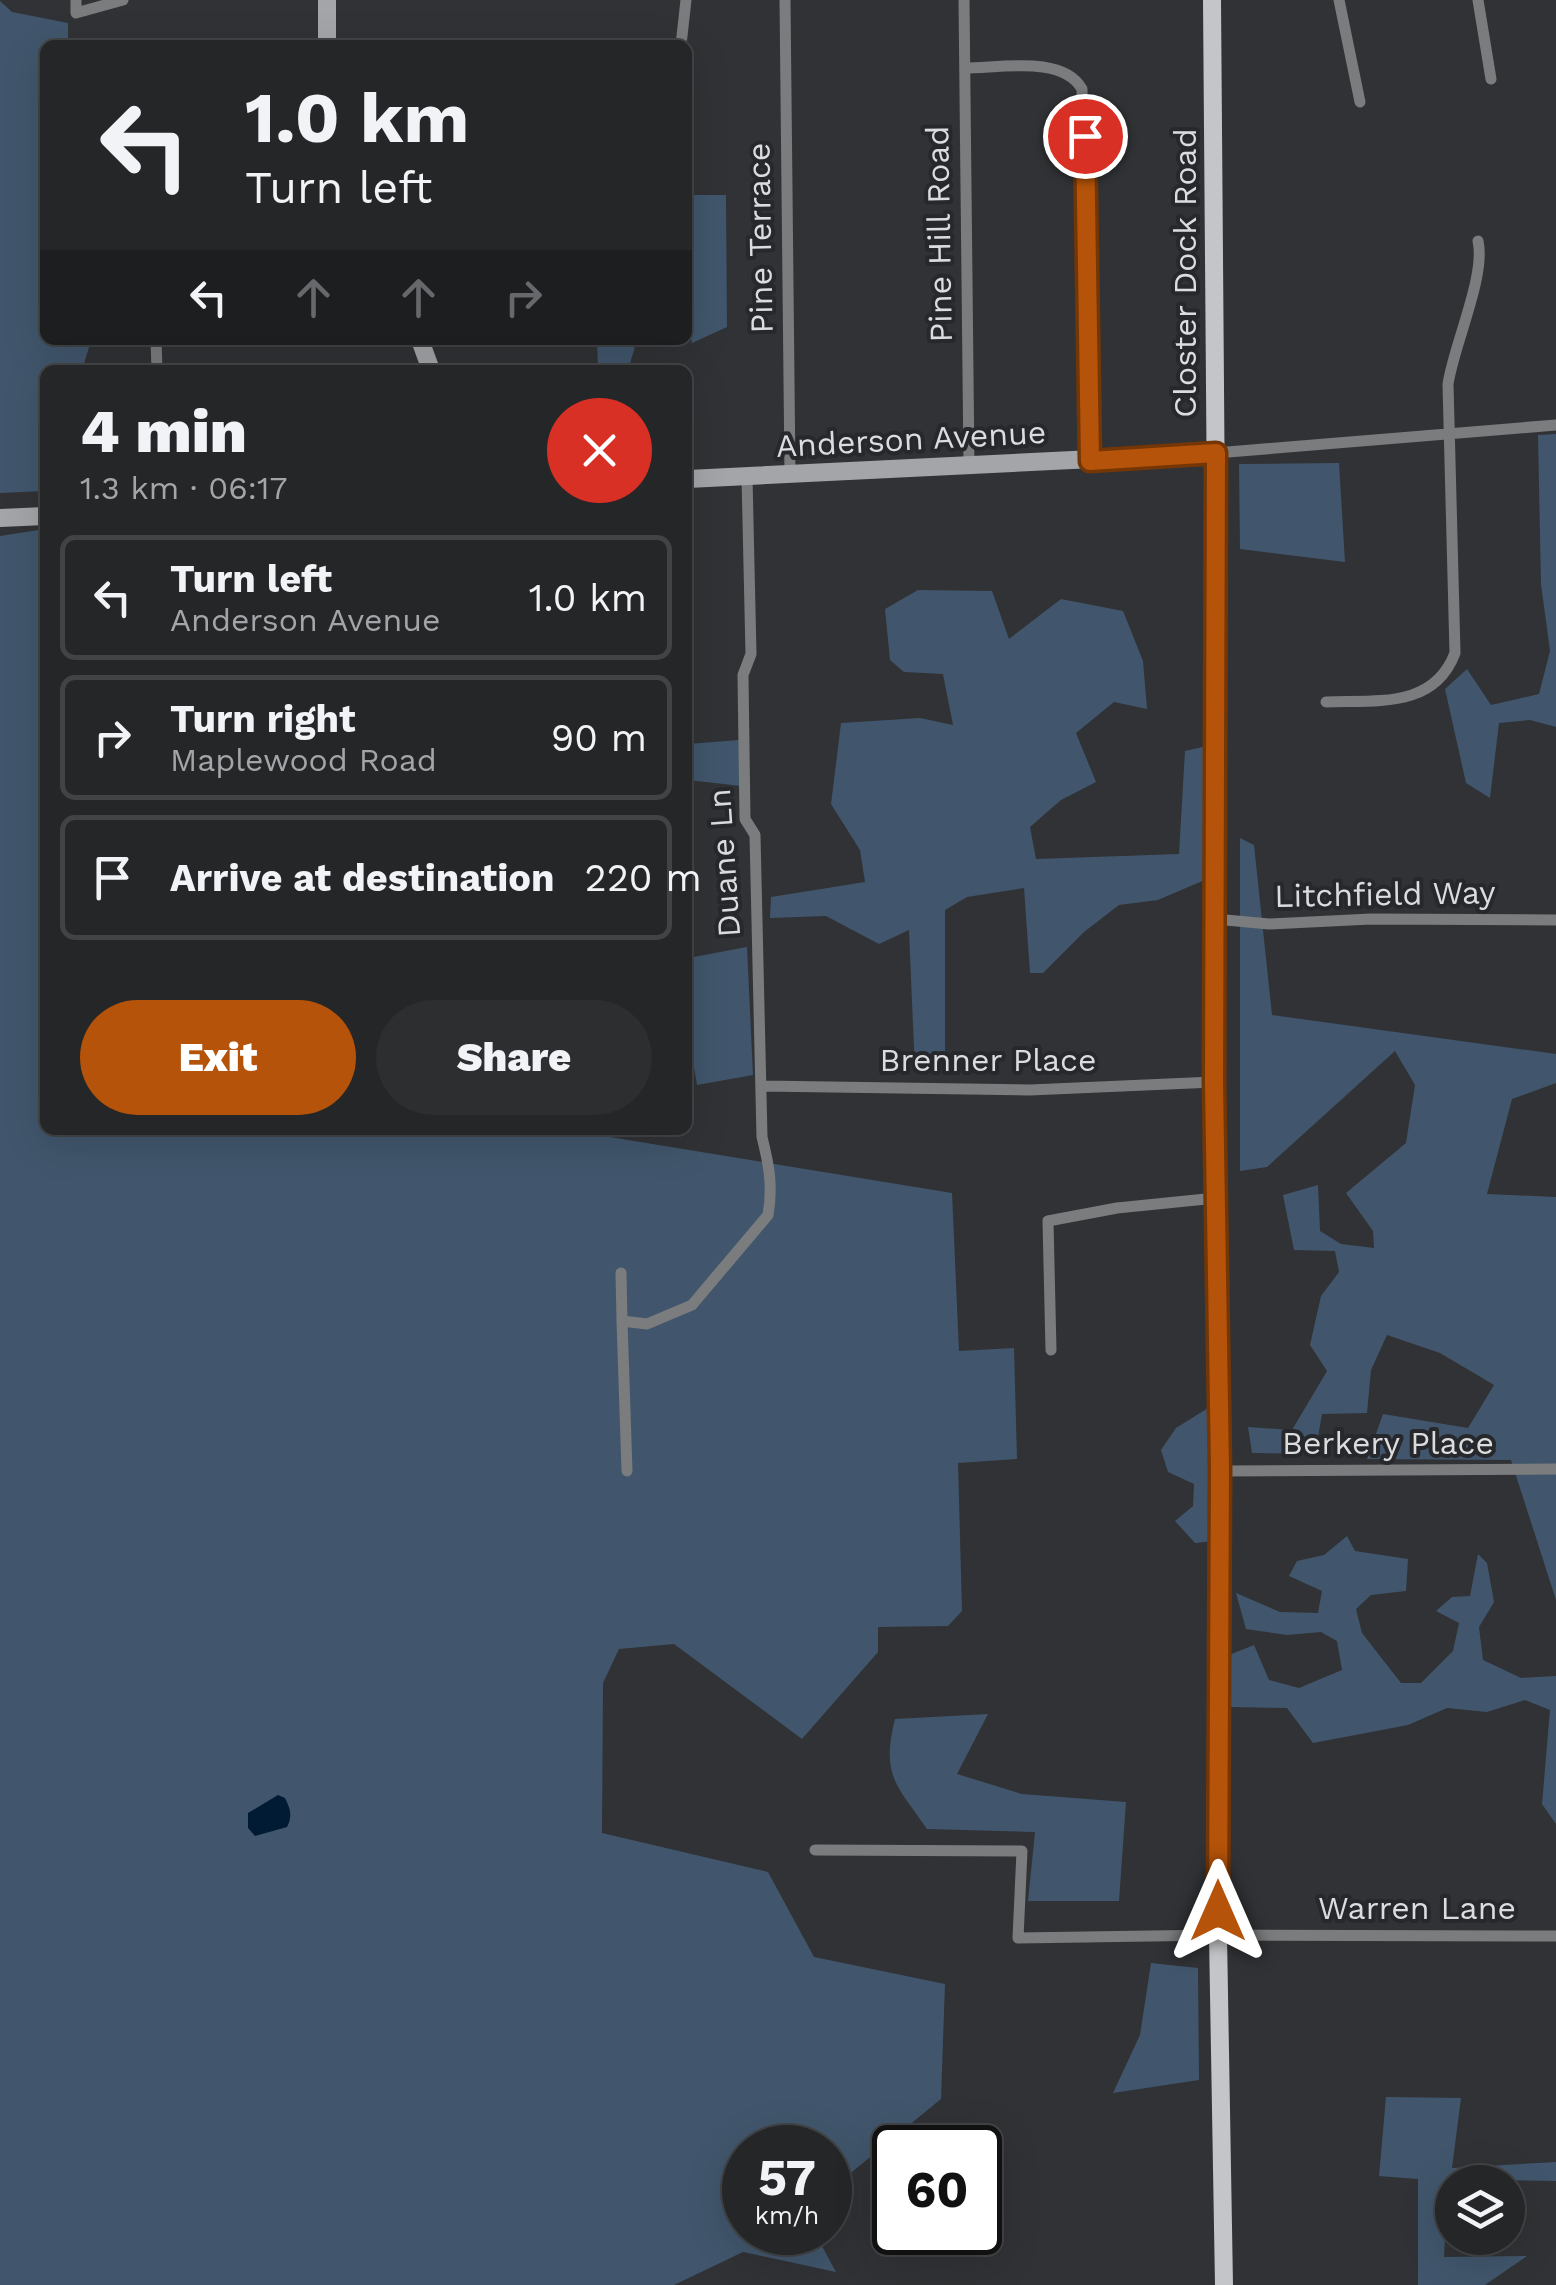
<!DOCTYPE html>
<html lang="en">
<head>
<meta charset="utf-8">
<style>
  :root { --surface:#242628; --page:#2c2e30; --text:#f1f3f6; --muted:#a3a5a8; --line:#414345; --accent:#b45309 }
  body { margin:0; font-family:"Work Sans",sans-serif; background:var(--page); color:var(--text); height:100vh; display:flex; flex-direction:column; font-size:38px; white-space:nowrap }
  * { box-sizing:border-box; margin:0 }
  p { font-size:32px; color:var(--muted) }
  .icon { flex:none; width:55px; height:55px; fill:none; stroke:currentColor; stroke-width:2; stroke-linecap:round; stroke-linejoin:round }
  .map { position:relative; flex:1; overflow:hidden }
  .details { position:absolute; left:40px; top:365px; width:652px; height:770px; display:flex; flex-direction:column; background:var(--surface); border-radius:15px; box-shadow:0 10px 40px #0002,0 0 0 2px var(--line) }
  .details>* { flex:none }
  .hud { position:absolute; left:40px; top:40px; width:652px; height:305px; border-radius:15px; box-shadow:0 10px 40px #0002,0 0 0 2px var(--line); background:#242628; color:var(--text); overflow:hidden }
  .fabs { position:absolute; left:1435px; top:2165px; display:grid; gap:20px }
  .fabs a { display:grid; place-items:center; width:90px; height:90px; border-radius:50%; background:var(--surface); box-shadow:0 10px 40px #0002,0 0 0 2px var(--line); font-size:50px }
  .speed { position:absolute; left:722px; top:2125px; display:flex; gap:20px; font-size:50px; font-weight:700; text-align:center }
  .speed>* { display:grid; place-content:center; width:130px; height:130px; border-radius:50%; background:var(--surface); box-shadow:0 10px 40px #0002,0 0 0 2px var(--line); line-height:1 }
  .speed small { font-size:25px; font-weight:400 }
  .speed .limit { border:5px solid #111; border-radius:15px; background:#fff; color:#111 }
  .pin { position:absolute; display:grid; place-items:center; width:85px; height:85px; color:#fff; margin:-42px; border:5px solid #fff; border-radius:50%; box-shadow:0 2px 10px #0007 }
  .me { position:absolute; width:110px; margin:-55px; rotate:0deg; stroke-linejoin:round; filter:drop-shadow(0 0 8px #0008) }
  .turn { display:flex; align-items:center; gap:35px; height:210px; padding:0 40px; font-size:45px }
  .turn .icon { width:130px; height:130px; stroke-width:2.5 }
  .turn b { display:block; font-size:70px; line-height:85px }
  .lanes { display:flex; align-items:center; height:95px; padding:0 40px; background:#0003; justify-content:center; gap:50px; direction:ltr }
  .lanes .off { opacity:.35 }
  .round { display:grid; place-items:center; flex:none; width:105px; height:105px; border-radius:52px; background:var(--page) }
  .headline { display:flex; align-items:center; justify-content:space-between; height:170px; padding:0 40px }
  h1 { font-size:60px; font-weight:800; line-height:75px }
  .action { display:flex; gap:20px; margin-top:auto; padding:20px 40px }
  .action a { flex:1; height:115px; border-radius:60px; background:var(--accent); color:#fff; font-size:40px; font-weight:800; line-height:115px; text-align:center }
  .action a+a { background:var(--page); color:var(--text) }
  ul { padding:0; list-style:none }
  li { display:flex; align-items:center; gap:30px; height:125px; margin:0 20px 15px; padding:0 20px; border:5px solid var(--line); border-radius:15px }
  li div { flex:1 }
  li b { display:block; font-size:38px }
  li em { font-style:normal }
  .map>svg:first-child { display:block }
  .green { fill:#41566c }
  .water { fill:#021b34 }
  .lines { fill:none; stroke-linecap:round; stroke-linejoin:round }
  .street { stroke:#7b7c7d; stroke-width:11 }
  .secondary { stroke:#a3a5a8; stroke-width:18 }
  .primary { stroke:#c3c5c8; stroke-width:18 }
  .route-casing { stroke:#753606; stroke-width:25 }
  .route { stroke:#b45309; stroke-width:18 }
  .labels { text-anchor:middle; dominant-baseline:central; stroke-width:8; stroke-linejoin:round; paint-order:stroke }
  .street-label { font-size:32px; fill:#dbdcde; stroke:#26282b }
</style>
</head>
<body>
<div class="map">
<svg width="1556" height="2285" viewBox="0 0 1556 2285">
  <rect width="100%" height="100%" fill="#303235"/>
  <path class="green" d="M0,1L12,12L68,23V45H45V340H89L90,344L82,370H45V491L0,493Z
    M688,195H726L727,327L692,343L688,322Z
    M597,340H637L628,370H598Z
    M1556,434V727L1530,720L1499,723L1490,798L1466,783L1445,689L1467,669L1491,705L1539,694L1550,651L1541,584L1538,435Z
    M1339,463L1345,562L1240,549L1239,464Z
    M45,529V1130H567L952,1193L959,1351L1014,1348L1017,1459L958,1463L962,1611L948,1626L878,1627V1652L802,1739L674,1644L619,1649L603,1683L602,1833L768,1872L814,1957L945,1984L941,2099L830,2190V2148H745V2232L815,2233L836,2272L743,2252L674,2285H0V536Z
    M918,590L992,591L1009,639L1061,599L1123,611L1143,661L1147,709L1114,702L1076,733L1096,782L1061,800L1030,827L1036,859L1179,854L1185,751L1207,746V879L1158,900L1119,905L1084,932L1043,973H1030L1024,888L967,897L945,910V1059L915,1072L909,930L879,944L826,916L770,918L771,897L865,882L860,850L831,804L841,723L920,718L953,725L943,674L904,672L890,660L885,609Z
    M739,740L741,786L688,780V744Z
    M1240,838L1254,845L1272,1015L1556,1054V1083L1512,1099L1487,1194L1556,1197V1600L1511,1460L1367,1459L1383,1414L1468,1428L1494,1385L1440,1353L1387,1335L1371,1370L1367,1413L1322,1414L1315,1454L1252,1453L1248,1427L1292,1430L1327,1371L1310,1345L1321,1296L1339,1272L1335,1251L1294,1250L1283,1195L1318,1185L1320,1231L1341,1244L1374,1248L1373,1231L1346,1193L1406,1143L1415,1085L1395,1051L1267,1167L1240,1171Z
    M747,947L753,1075L697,1085L688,1032V958Z
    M1213,1405L1215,1541L1195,1543L1175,1521L1193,1506L1194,1484L1168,1472L1161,1450L1176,1428Z
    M1347,1536L1355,1551L1408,1559L1406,1591L1371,1595L1356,1609L1362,1633L1401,1683H1421L1453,1651L1459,1623L1436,1611L1452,1597L1470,1596L1478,1554L1487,1563L1494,1602L1479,1627L1483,1660L1521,1678L1556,1676V1824L1542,1804L1550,1710L1525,1700L1487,1712L1447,1708L1408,1725L1313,1743L1287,1708L1231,1707L1229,1655L1254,1645L1269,1680L1299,1688L1342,1670L1337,1641L1321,1632L1287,1635L1246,1629L1236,1593L1280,1612L1318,1613L1322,1591L1289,1576L1297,1561L1324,1555Z
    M988,1714L957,1774L1022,1794L1126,1802L1119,1901H1028L1035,1832L927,1829C896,1784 881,1776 895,1719Z
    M1151,1963L1198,1968L1199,2080L1113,2093L1140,2035Z
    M1386,2097L1461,2098L1452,2168L1556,2162V2181L1448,2179L1444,2257L1527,2256L1485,2285H1418V2179L1379,2176Z"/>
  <path class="water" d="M278,1795L285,1798C290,1808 293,1816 287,1827L255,1836L248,1828V1813Z"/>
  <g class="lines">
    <path class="street" d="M76,0V13L123,0
      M785,0L790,475
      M964,0L969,467
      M1339,0L1360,102
      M1478,0L1491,79
      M681,45L686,0
      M965,68C1000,68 1063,55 1082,89L1090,461
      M156,340L157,370
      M1216,453L1556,425
      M1326,702C1376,700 1434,709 1455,653L1448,384C1454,344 1486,276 1478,241
      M1215,919L1269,924L1371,919L1556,920
      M761,1086L1030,1090L1214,1082
      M621,1273L622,1321
      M1051,1350L1048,1221L1117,1208L1216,1198
      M627,1471L622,1321L647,1324L692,1305L768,1215C773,1186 769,1165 762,1137L755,835L745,819L743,675L751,654L747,477
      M1220,1471L1556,1469
      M815,1850L1022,1851L1018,1938L1218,1935L1556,1936"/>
    <path class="secondary" d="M327,0V45
      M420,340L431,370
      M688,479L1216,453
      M0,518L45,516"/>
    <path class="primary" d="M1212,0L1217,645L1214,1082L1220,1471L1218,1935L1224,2285"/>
  </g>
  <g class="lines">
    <g class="route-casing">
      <path id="route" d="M1085,136L1090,461L1216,453L1214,1082L1220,1470L1218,1911"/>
    </g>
    <use href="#route" class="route"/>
  </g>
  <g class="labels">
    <g class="street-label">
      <text transform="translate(939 234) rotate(-91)">Pine Hill Road</text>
      <text transform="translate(760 238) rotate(-91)">Pine Terrace</text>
      <text transform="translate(1185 273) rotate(-90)">Closter Dock Road</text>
      <text transform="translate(911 439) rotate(-3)">Anderson Avenue</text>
      <text transform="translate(724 863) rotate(-94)">Duane Ln</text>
      <text transform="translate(1385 894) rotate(-1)">Litchfield Way</text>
      <text x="988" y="1060">Brenner Place</text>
      <text x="1388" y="1443">Berkery Place</text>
      <text x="1417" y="1908">Warren Lane</text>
    </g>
  </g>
</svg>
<div class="fabs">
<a><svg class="icon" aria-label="layers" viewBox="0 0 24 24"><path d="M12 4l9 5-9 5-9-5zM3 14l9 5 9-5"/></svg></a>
</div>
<div class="speed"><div>57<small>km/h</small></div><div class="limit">60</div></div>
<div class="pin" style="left:1085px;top:136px;background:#d93025"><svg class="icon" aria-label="arrive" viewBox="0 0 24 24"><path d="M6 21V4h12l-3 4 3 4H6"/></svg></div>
<svg class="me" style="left:1218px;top:1911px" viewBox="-20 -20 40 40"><path d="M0-17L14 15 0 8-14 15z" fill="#b45309" stroke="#fff" stroke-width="4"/></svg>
<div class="hud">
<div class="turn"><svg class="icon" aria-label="left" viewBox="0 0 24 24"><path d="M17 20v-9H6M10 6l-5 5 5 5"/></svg><div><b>1.0 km</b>Turn left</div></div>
<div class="lanes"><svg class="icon" aria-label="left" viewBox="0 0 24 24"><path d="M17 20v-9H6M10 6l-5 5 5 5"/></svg><svg class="icon off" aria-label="ahead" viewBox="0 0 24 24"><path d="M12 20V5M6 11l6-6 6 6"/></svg><svg class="icon off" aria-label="ahead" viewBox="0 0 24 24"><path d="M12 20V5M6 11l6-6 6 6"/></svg><svg class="icon off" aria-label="right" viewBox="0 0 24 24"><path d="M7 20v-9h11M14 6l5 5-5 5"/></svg></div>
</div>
<section class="details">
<div class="headline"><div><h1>4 min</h1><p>1.3 km · 06:17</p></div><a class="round" style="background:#d93025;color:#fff"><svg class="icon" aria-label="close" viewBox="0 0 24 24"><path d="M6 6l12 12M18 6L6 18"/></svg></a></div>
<ul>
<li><svg class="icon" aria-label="left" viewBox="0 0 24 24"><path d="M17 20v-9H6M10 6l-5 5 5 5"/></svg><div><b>Turn left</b><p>Anderson Avenue</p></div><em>1.0 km</em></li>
<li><svg class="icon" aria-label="right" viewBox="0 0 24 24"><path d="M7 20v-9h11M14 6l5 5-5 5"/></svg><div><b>Turn right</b><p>Maplewood Road</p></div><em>90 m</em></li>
<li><svg class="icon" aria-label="arrive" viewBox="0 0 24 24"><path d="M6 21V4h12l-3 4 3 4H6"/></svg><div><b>Arrive at destination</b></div><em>220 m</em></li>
</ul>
<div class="action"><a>Exit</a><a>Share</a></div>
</section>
</div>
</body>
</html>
